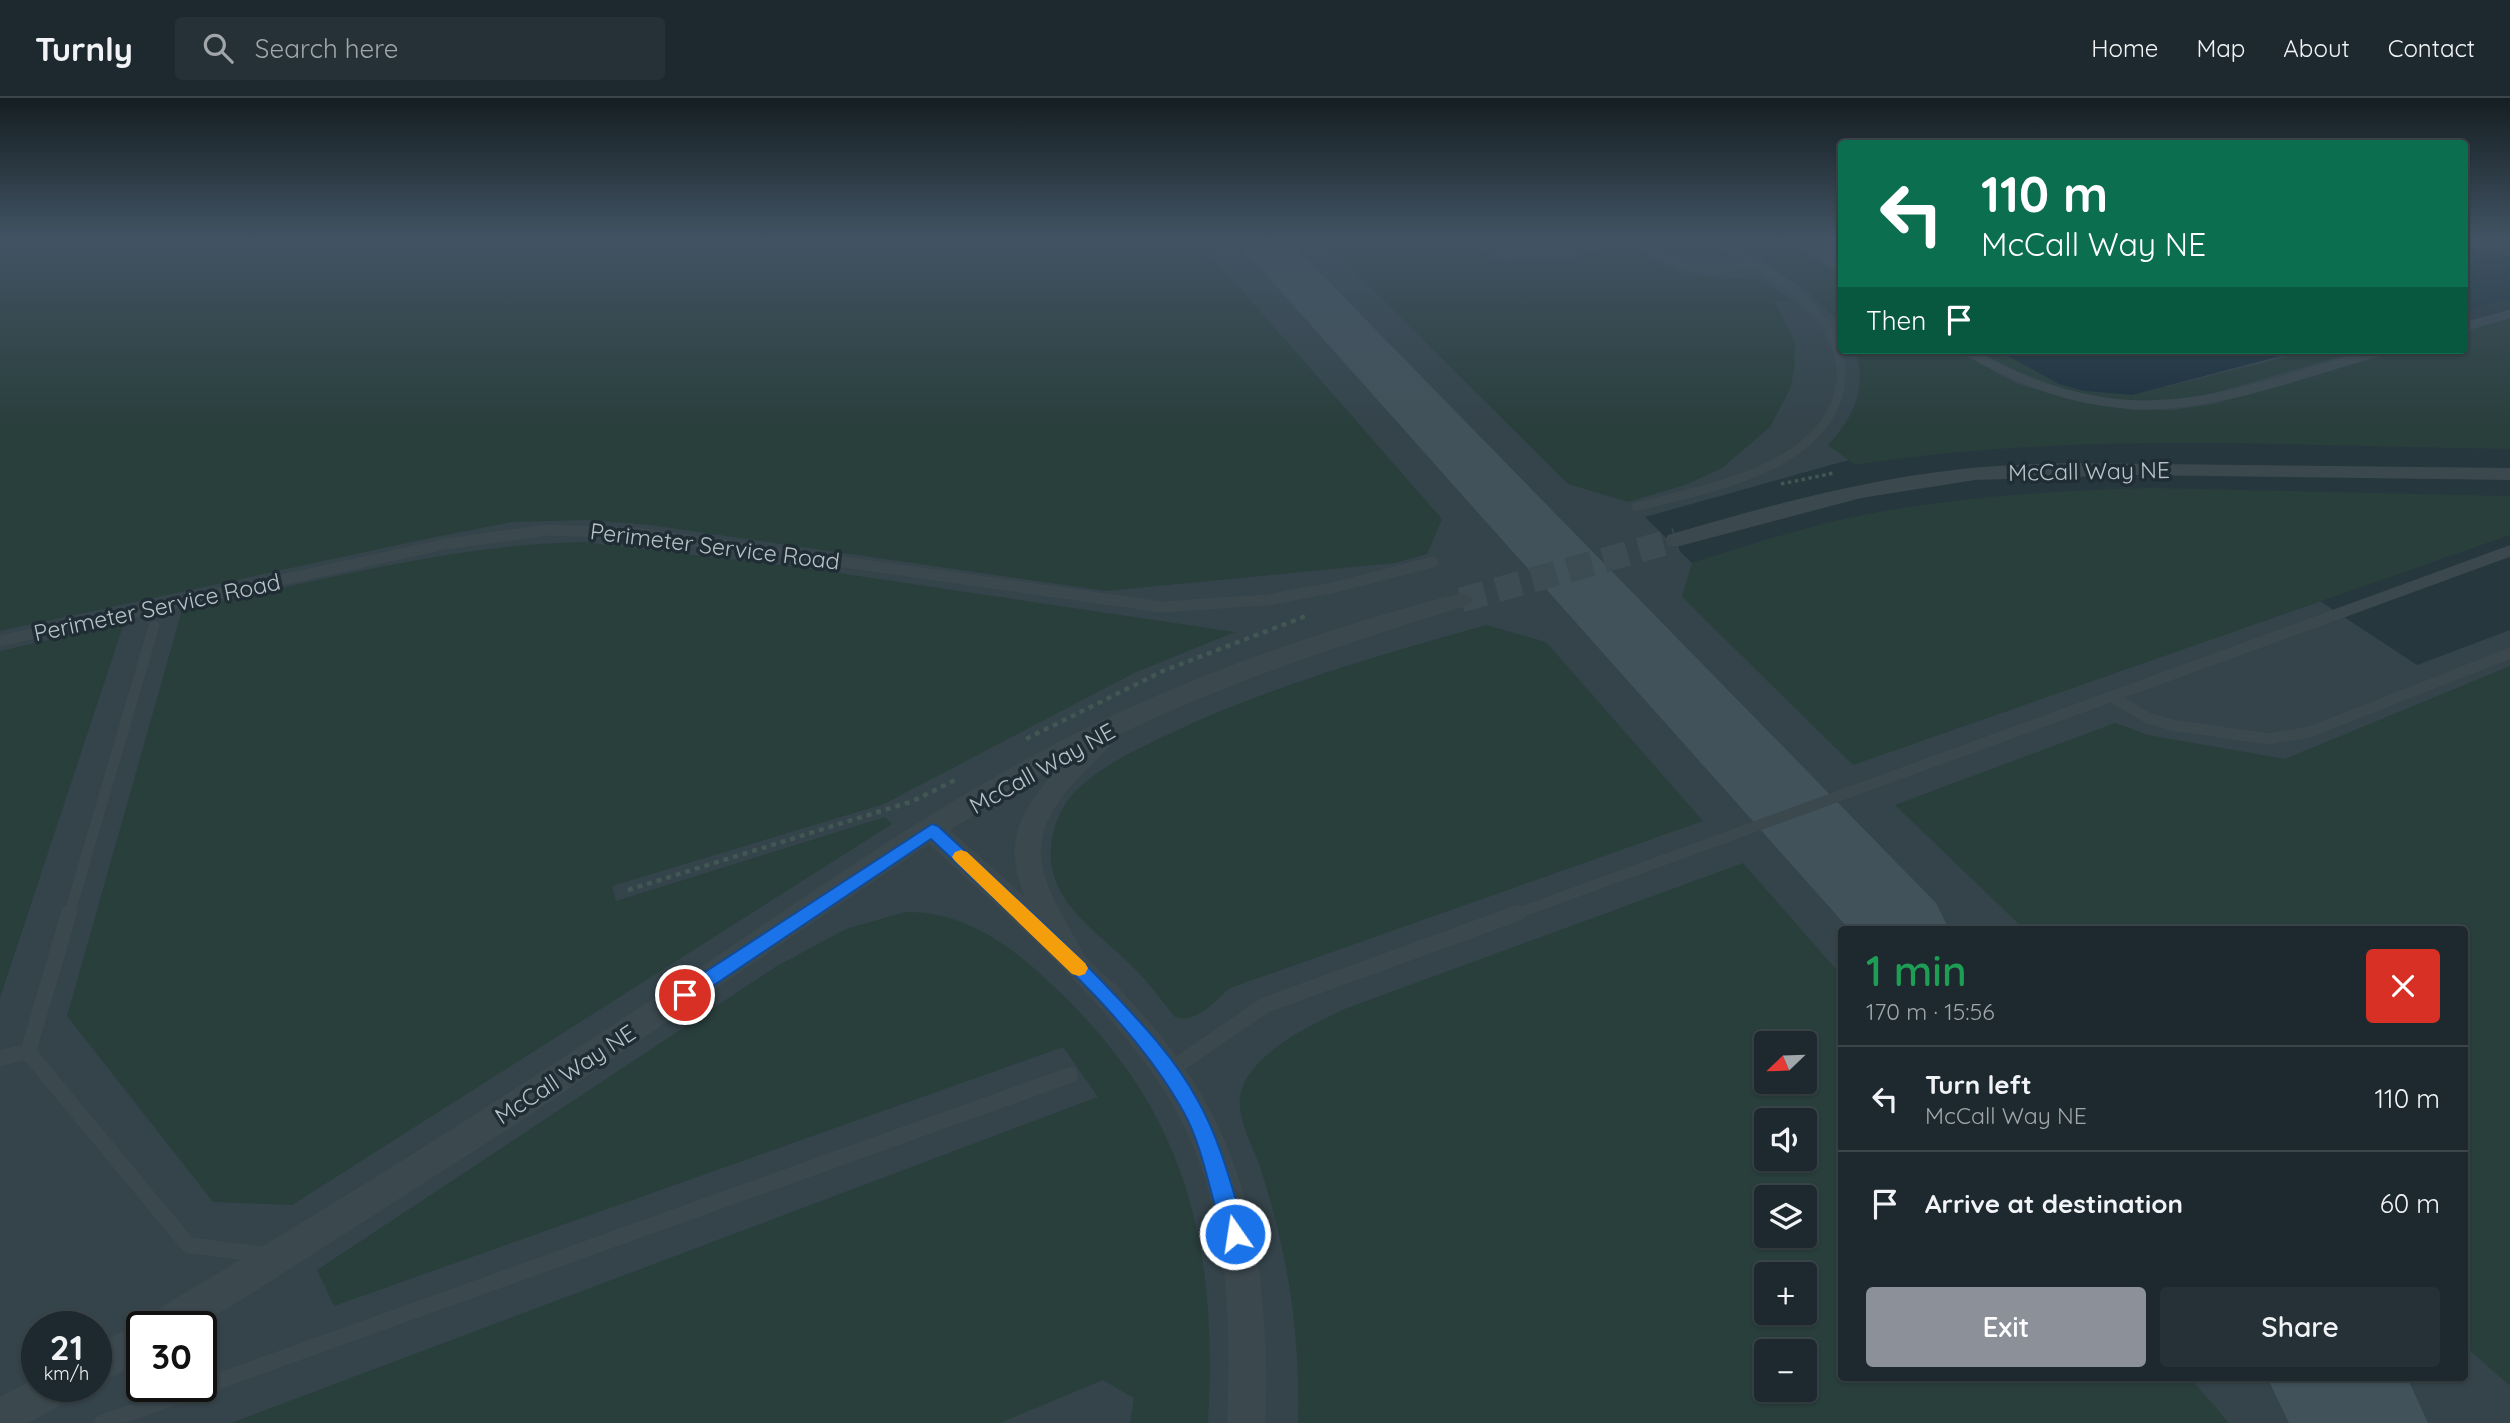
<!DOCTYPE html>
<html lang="en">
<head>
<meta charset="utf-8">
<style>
  :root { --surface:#1d292e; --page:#253136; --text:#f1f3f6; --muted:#a0a6aa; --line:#3b454a; --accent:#8c9099 }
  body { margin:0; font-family:Quicksand,sans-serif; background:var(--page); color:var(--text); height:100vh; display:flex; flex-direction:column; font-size:26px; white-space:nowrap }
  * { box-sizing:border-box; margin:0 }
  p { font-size:23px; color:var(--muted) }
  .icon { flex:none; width:38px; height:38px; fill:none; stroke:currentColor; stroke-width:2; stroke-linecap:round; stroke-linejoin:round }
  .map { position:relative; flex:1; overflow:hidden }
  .side { position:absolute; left:1838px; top:828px; width:630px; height:455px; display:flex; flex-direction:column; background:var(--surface); border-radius:7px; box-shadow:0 2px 5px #0004,0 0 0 2px var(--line) }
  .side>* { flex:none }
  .banner { position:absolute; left:1838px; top:42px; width:630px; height:214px; border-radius:7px; box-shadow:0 2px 5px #0004,0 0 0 2px var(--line); background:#0b6e4f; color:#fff; overflow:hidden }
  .needle { width:46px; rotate:247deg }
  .fabs { position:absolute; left:1754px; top:933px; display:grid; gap:14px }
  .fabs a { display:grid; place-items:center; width:63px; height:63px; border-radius:7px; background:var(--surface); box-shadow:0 2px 5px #0004,0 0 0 2px var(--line); font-size:35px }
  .speed { position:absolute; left:21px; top:1213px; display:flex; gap:14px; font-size:35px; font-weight:700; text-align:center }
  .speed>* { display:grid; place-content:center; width:91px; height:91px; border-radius:50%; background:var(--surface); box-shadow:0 2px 5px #0004,0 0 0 2px var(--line); line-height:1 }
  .speed small { font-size:18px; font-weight:400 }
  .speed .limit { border:4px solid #111; border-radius:10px; background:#fff; color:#111 }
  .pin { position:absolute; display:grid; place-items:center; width:60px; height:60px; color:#fff; margin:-30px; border:4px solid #fff; border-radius:50%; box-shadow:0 2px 7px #0007 }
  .me { position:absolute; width:77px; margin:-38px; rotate:347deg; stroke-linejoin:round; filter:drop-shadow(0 0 5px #0008) }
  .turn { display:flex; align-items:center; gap:24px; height:147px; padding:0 28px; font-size:32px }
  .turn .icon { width:91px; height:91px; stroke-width:2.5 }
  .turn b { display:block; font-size:49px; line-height:60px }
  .then { display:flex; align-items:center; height:66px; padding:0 28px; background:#0003; gap:14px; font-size:26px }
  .round { display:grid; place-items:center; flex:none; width:74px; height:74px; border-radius:7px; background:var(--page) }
  .head { display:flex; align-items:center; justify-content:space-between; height:119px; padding:0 28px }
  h1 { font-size:42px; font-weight:600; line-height:52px; color:#1e9e55 }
  .action { display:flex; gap:14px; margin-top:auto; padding:14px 28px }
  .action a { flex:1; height:80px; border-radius:7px; background:var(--accent); color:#fff; font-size:28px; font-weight:600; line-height:80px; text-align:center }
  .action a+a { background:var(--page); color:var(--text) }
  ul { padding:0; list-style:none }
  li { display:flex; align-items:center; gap:21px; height:105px; padding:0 28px; border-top:2px solid var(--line) }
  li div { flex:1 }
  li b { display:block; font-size:26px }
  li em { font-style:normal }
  header { display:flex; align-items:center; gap:42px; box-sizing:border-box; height:98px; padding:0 35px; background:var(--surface); border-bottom:2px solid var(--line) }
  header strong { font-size:33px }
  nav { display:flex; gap:38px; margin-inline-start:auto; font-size:24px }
  .search { width:490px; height:63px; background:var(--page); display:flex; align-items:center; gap:18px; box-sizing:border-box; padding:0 24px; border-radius:7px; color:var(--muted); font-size:26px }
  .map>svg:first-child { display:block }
  .airport { fill:#35444b; fill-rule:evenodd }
  .green { fill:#293f3c; fill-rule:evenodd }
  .water { fill:#1b313c }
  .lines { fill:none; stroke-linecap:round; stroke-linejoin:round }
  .taxiway { fill:#42525a; fill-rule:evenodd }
  .street-tunnel { stroke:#3d4c53; stroke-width:25; stroke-dasharray:25 12; stroke-linecap:butt }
  .path-far1 { stroke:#425753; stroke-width:3.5; stroke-dasharray:3.5 3.5; stroke-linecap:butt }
  .path { stroke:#425753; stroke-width:4.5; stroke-dasharray:5 5; stroke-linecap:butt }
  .lane-far2 { stroke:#3b484e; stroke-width:9 }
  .lane-far1 { stroke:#3b484e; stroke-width:11 }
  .lane { stroke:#3b484e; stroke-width:16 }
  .street { fill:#3b484e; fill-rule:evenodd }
  .route { fill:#1a73e8; stroke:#114b97; stroke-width:2 }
  .slow { fill:#f59e0b }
  .labels { text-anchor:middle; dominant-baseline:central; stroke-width:7; stroke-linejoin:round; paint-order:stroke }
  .street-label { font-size:23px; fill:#b8c3c9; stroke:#202d34 }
</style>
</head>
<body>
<header>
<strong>Turnly</strong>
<div class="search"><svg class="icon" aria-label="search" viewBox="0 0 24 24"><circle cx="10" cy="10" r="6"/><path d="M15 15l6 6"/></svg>Search here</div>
<nav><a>Home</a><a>Map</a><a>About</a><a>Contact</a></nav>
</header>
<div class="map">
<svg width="2510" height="1325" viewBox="0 0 2510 1325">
  <rect width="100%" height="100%" fill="#27373e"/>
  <path class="airport" d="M0,142H1841V252H2443L2167,321L2049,306L1645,419L1692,465L1772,440L2194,420L2417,567L2510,532V1325H0ZM1841,831H2464V1279H1841ZM1766,945H1804V984H1766ZM1766,1022H1804V1060H1766ZM1766,1099H1804V1138H1766ZM1766,1176H1804V1214H1766ZM37,1228H96V1288H37ZM142,1228H201V1288H142ZM1766,1253H1804V1292H1766Z"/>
  <path class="green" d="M0,142H1198L1442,421L1427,456L1395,465L1106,493L650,427L586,422L513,424L435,439L0,533Z
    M1323,142H1473L1501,166L1533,159L1541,166L1600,153L1596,149L1638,150L1659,165L1684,177L1764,182L1792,204L1774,203L1795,244V267L1790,291L1770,329L1722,370L1685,387L1628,404L1568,386Z
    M1648,142H1706L1727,156C1692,161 1677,163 1648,142Z
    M1732,142H1788L1841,176V227L1807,193Z
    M2464,142H2510V158L2464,150Z
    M2510,221V351C2292,348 2070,333 1855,367L1828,347C1853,320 1869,289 1854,252H1958L2015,285L2076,303L2135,312H2172L2214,306L2402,252H2464V234Z
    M1974,252H1997L2059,286L2084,293L2132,297L2314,252H2364L2196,300L2160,305L2120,303L2083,298L2044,287Z
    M2154,390L2510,398V437L1853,667L1682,499L1692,465C1753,446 1815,425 1878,414C1970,398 2061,392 2154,390Z
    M583,444L805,470L1235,534L1134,575L884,706L612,788L616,803L885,719L892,726L292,1107L213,1104L67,918L182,512C315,484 447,447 583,444Z
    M124,525L0,900V553Z
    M1486,527L1546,544L1703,723L1230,890C1214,903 1198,926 1175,919C1162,903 1149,885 1134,870C1106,841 1060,813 1052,770C1047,745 1056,715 1073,696C1098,669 1134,653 1167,637C1269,588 1377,558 1486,527Z
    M2510,568V1288L2464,1247V831H2024L1895,707L2115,625L2148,637L2285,661Z
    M1743,765L1841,877V1279H2189L2229,1325H1298C1301,1240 1287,1149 1260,1069C1251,1042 1230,1011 1245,983C1266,947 1312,927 1347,910ZM1766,945H1804V984H1766ZM1766,1022H1804V1060H1766ZM1766,1099H1804V1138H1766ZM1766,1176H1804V1214H1766ZM1804,1253V1292H1766V1253Z
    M905,814C963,813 1009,846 1049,884C1187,1011 1218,1144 1208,1325H1130L1134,1300L1103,1282L1000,1325H231L1098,999L1063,949L334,1208L317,1172L777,868L846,831Z"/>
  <path class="water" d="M2464,150L2510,158V201L2464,212Z
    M1997,252H2303L2132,297L2084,293L2059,286Z"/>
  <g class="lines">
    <path class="taxiway" d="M1235,142H1288L1936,805L1949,831H1849Z
      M2267,1279H2407L2428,1325H2289Z"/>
    <path class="street-tunnel" d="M1461,502L1676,442"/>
    <path class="path-far1" d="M1781,386L1834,375"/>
    <path class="path" d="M1026,641L1163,573L1306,518
      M628,792L913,703L955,682"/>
    <path class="lane-far2" d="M1492,142L1510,157L1583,142
      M1640,142C1686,174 1699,175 1754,165
      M1794,142L1841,172
      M2464,229L2510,216
      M1965,252C2130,346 2217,301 2384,252
      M1636,409C1702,391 1820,373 1839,294C1847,262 1832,231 1809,208C1784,181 1750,162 1719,142
      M542,432H562"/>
    <path class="lane-far1" d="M0,543L446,446L547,432L638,435L1162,509L1267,502L1332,490L1433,464
      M2112,599L2148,620L2172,627L2269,641L2310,634L2510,555
      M69,817L154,528
      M1513,817L2510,453"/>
    <path class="lane" d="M69,815L28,954L188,1147L266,1157
      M0,960L28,954
      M1169,973L1265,907L1518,815
      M102,1325L1070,977"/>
    <path class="street" d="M2071,365L2510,370V382L2134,377L1975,382L1861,400L1676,449L1668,447L1665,442L1668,437C1757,411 1846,386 1938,374C1982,368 2026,366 2071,365Z
      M1461,495L1469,497L1473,502L1469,507C1348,544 1228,584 1114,639L1111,647C1083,677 1039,711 1041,756C1042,789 1068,825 1082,853C1088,865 1106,877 1116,887C1147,920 1178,956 1201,996C1260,1096 1269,1211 1265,1325H1227C1231,1231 1229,1136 1193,1048C1148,936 1017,827 929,746L518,1025L246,1199L198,1228H142V1263L96,1287V1247L142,1223L147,1225L151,1215C314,1119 474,1019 631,915C762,830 888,737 1025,662C1161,587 1311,534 1461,495ZM1064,664C1024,706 999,743 1026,800L950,732Z
      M37,1279V1288H78L72,1301L29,1325H0V1299Z"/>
  </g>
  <linearGradient id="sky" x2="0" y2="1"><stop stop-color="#151e22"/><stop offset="0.43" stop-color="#415363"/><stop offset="1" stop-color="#415363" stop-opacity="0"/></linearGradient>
  <rect width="2510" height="327" fill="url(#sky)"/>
  <path class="route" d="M932,726L938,728C997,783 1059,837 1115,897C1145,929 1176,962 1197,1001C1221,1043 1232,1090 1246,1136L1242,1143L1235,1146L1227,1143C1209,1101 1206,1054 1183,1013C1128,913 1013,820 931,741L692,902L685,904L679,902L676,897L679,891Z"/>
  <path class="slow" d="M961,752L967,754L1085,865L1088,870L1085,876L1079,878L1072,876L955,763L952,759L955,754Z"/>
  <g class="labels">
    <g class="street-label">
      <text transform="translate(2089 373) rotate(-1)">McCall Way NE</text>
      <text transform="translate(715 448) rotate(7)">Perimeter Service Road</text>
      <text transform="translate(157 509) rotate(-12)">Perimeter Service Road</text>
      <text transform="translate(1042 670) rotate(-29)">McCall Way NE</text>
      <text transform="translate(565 976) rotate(-33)">McCall Way NE</text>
    </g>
  </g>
</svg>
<div class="fabs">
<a><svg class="needle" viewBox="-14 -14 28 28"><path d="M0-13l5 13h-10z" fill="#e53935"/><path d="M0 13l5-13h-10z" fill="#a0a6aa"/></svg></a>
<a><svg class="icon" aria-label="sound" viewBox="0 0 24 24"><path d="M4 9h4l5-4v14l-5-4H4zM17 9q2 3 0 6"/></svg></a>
<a><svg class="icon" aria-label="layers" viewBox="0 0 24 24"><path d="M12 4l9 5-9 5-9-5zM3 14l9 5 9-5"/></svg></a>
<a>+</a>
<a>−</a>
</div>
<div class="speed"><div>21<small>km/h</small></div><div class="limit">30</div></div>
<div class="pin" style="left:685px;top:897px;background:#d93025"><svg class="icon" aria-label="arrive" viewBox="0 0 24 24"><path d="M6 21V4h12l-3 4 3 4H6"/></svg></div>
<svg class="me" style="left:1235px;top:1136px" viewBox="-20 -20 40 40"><circle r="17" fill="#1a73e8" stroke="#fff" stroke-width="3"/><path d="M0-11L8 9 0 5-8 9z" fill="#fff"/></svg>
<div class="banner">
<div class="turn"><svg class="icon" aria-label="left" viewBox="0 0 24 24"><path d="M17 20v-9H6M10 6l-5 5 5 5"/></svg><div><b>110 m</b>McCall Way NE</div></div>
<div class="then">Then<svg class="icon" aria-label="arrive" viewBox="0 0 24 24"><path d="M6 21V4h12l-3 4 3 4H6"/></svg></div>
</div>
<section class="side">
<div class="head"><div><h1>1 min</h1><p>170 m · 15:56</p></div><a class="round" style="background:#d93025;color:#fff"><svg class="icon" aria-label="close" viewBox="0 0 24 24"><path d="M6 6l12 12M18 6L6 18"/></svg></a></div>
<ul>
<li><svg class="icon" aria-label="left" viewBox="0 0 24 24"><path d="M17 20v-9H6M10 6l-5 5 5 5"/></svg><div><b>Turn left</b><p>McCall Way NE</p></div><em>110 m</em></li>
<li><svg class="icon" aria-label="arrive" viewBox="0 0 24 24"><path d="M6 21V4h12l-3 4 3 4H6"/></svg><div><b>Arrive at destination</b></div><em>60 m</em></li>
</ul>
<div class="action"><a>Exit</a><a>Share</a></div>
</section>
</div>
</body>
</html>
